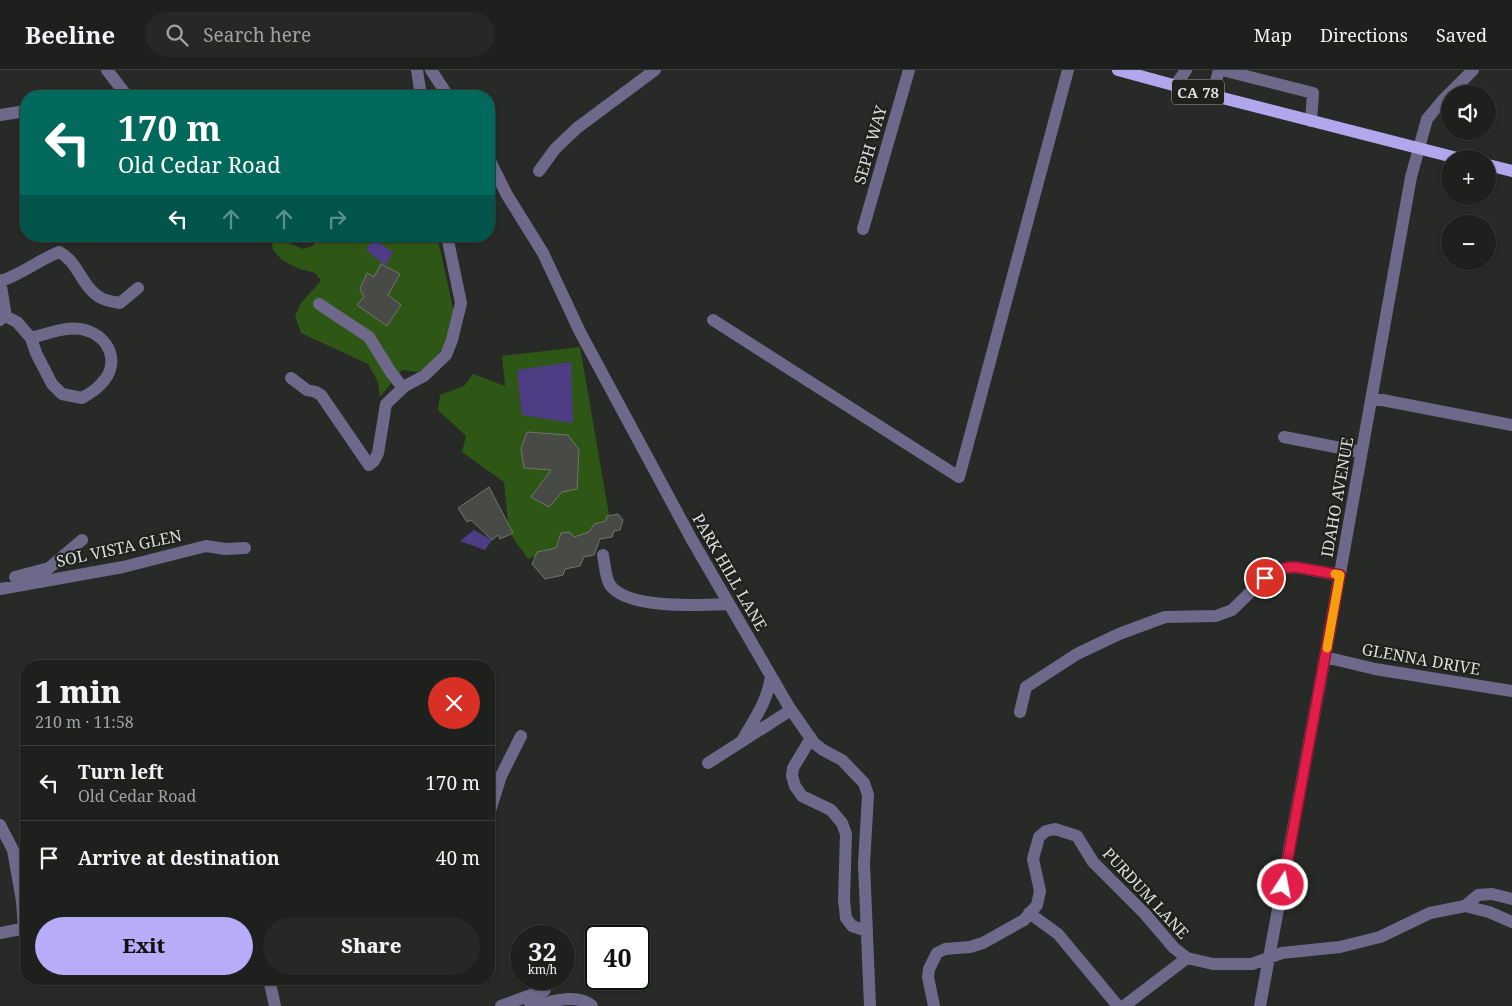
<!DOCTYPE html>
<html lang="en">
<head>
<meta charset="utf-8">
<style>
  :root { --surface:#1d201c; --page:#252825; --text:#f1f3f6; --muted:#a0a3a3; --line:#3b3e3b; --accent:#b8abf7 }
  body { margin:0; font-family:"Noto Serif",serif; background:var(--page); color:var(--text); height:100vh; display:flex; flex-direction:column; font-size:19px; white-space:nowrap }
  * { box-sizing:border-box; margin:0 }
  p { font-size:16px; color:var(--muted) }
  .icon { flex:none; width:28px; height:28px; fill:none; stroke:currentColor; stroke-width:2; stroke-linecap:round; stroke-linejoin:round }
  .map { position:relative; flex:1; overflow:hidden }
  .sheet { position:absolute; left:20px; top:590px; width:475px; height:325px; display:flex; flex-direction:column; background:var(--surface); border-radius:20px; box-shadow:0 1px 4px #0004,0 0 0 1px var(--line) }
  .sheet>* { flex:none }
  .guide { position:absolute; left:20px; top:20px; width:475px; height:152px; border-radius:20px; box-shadow:0 1px 4px #0004,0 0 0 1px var(--line); background:#00695c; color:#fff; overflow:hidden }
  .fabs { position:absolute; left:1441px; top:15px; display:grid; gap:10px }
  .fabs a { display:grid; place-items:center; width:55px; height:55px; border-radius:50%; background:var(--surface); box-shadow:0 1px 4px #0004,0 0 0 1px var(--line); font-size:25px }
  .speed { position:absolute; left:510px; top:855px; display:flex; gap:10px; font-size:25px; font-weight:700; text-align:center }
  .speed>* { display:grid; place-content:center; width:65px; height:65px; border-radius:50%; background:var(--surface); box-shadow:0 1px 4px #0004,0 0 0 1px var(--line); line-height:1 }
  .speed small { font-size:12px; font-weight:400 }
  .speed .limit { border:2px solid #111; border-radius:8px; background:#fff; color:#111 }
  .pin { position:absolute; display:grid; place-items:center; width:42px; height:42px; color:#fff; margin:-21px; border:2px solid #fff; border-radius:50%; box-shadow:0 1px 5px #0007 }
  .me { position:absolute; width:55px; margin:-28px; rotate:11deg; stroke-linejoin:round; filter:drop-shadow(0 0 4px #0008) }
  .turn { display:flex; align-items:center; gap:18px; height:105px; padding:0 15px; font-size:22px }
  .turn .icon { width:65px; height:65px; stroke-width:2.5 }
  .turn b { display:block; font-size:35px; line-height:42px }
  .lanes { display:flex; align-items:center; height:48px; padding:0 15px; background:#0003; justify-content:center; gap:25px; direction:ltr }
  .lanes .off { opacity:.35 }
  .round { display:grid; place-items:center; flex:none; width:52px; height:52px; border-radius:26px; background:var(--page) }
  .overview { display:flex; align-items:center; justify-content:space-between; height:85px; padding:0 15px }
  h1 { font-size:30px; font-weight:800; line-height:38px }
  .cta { display:flex; gap:10px; margin-top:auto; padding:10px 15px }
  .cta a { flex:1; height:58px; border-radius:30px; background:var(--accent); color:#111; font-size:20px; font-weight:800; line-height:58px; text-align:center }
  .cta a+a { background:var(--page); color:var(--text) }
  ul { padding:0; list-style:none }
  li { display:flex; align-items:center; gap:15px; height:75px; padding:0 15px; border-top:1px solid var(--line) }
  li div { flex:1 }
  li b { display:block; font-size:19px }
  li em { font-style:normal }
  header { display:flex; align-items:center; gap:30px; box-sizing:border-box; height:70px; padding:0 25px; background:var(--surface); border-bottom:1px solid var(--line) }
  header strong { font-size:24px }
  nav { display:flex; gap:28px; margin-inline-start:auto; font-size:18px }
  .search { width:350px; height:45px; background:var(--page); display:flex; align-items:center; gap:12px; box-sizing:border-box; padding:0 18px; border-radius:28px; color:var(--muted); font-size:19px }
  .map>svg:first-child { display:block }
  .green { fill:#2e5715 }
  .water { fill:#4e3d85 }
  .building { fill:#474a45; stroke:#71756f }
  .lines { fill:none; stroke-linecap:round; stroke-linejoin:round }
  .minor { stroke:#6e698a; stroke-width:12 }
  .major { stroke:#b2a7ed; stroke-width:12 }
  .route-casing { stroke:#92132f; stroke-width:12 }
  .route { stroke:#e11d48; stroke-width:9 }
  .slow { stroke:#f59e0b; stroke-width:9 }
  .labels { text-anchor:middle; dominant-baseline:central; stroke-width:4.5; stroke-linejoin:round; paint-order:stroke }
  .shield { fill:#1e211c; stroke:#a3a5a2; stroke-width:1 }
  .shield-label { font-size:15px; font-weight:bold; fill:#dcdedb }
  .street-label { font-size:16px; fill:#dcdedb; stroke:#1e211c }
</style>
</head>
<body>
<header>
<strong>Beeline</strong>
<div class="search"><svg class="icon" aria-label="search" viewBox="0 0 24 24"><circle cx="10" cy="10" r="6"/><path d="M15 15l6 6"/></svg>Search here</div>
<nav><a>Map</a><a>Directions</a><a>Saved</a></nav>
</header>
<div class="map">
<svg width="1512" height="936" viewBox="0 0 1512 936">
  <rect width="100%" height="100%" fill="#272a26"/>
  <path class="green" d="M271,166H288L291,174L303,179L313,176L317,166H437L456,251L445,275L431,294L418,302L402,300L380,327L378,312L368,294L301,263L295,246L301,233L321,211L315,203L299,199L282,190L273,180Z
    M580,277L611,456L528,489L509,462L504,412L462,382L466,366L438,340L440,325L464,316L473,304L505,316L502,286Z"/>
  <path class="water" d="M374,169L393,182L386,196L366,180Z
    M571,292L573,353L522,345L517,300Z
    M474,460L492,470L485,480L460,471Z"/>
  <path class="building" d="M381,194L400,204L388,225L401,235L387,256L357,235L364,227L360,219L367,203L374,207Z
    M527,362L568,365L579,380L577,419L562,422L549,437L531,427L551,400L524,398L521,379Z
    M489,417L513,463L500,469L498,465L492,470L471,450L467,452L458,438Z
    M618,444L623,450L620,460L614,461L612,467L600,469L594,485L584,487L580,496L565,499L563,505L545,509L532,494L537,482L556,478L561,463L570,462L574,467L589,462L594,454L606,451L607,446Z"/>
  <g class="lines">
    <path class="minor" d="M107,0L127,26
      M417,0L421,26
      M431,0L448,26
      M1222,0L1313,23L1311,51
      M1175,16L1186,0
      M1212,26L1219,0
      M0,45L26,41
      M489,89L507,125L543,183L580,262L692,470L789,637L814,673L823,680L842,690L864,713L868,725L864,794L870,936
      M539,101L555,79L577,58L655,0
      M863,159L909,0
      M0,210L5,241L0,250
      M1,211C22,204 39,190 59,182C78,191 82,218 101,228C107,231 114,232 120,233L138,218
      M319,234L369,267L390,301L403,318
      M3,245L17,252L31,268L36,283L52,314L62,324L82,328C89,324 96,320 101,314C121,294 110,267 85,260C69,255 46,264 31,268
      M713,250L959,407L1068,0
      M291,308L307,320L316,322L321,325L369,395L374,391L378,383L386,334L405,316L424,306L446,285L452,270L461,233L447,166
      M1372,328L1512,355
      M1284,367L1361,382
      M603,485C605,494 605,507 610,515C628,540 701,535 729,534
      M15,507L49,498L82,470
      M0,519L123,497L206,476L225,479L245,478
      M1325,587L1375,599L1512,621
      M1020,642L1026,617L1077,584L1119,564L1165,547L1216,546L1232,540L1265,508L1285,498L1295,497L1339,505
      M811,668L793,698L792,706L795,716L802,726L831,740L842,753L846,764L844,830L846,848L852,856L867,861
      M743,669C755,648 768,630 771,606
      M708,693L791,640
      M489,744L501,706L521,666
      M0,755L13,780L22,831L24,858
      M1465,836L1478,825L1492,824L1512,829
      M1029,843L1058,864L1118,936
      M0,863L26,858
      M269,909L275,936
      M501,936L545,920
      M530,936C548,933 577,922 592,936
      M934,936L928,907L929,899L937,883L945,879L970,877L983,873L1024,850L1037,835L1040,821L1033,789L1039,767L1046,761L1055,759L1077,766L1093,792L1145,844L1174,878L1187,888L1213,894H1252L1282,883L1340,877L1380,867L1430,843L1465,836L1489,842L1512,852
      M1124,936L1187,888
      M1260,936L1325,587L1411,107L1427,49L1443,30L1473,0"/>
    <path class="major" d="M1118,0L1199,22L1461,89
      M1488,95L1512,101"/>
  </g>
  <g class="lines">
    <g class="route-casing">
      <path id="route" d="M1265,508L1285,498L1295,497L1340,505L1283,815"/>
    </g>
    <use href="#route" class="route"/>
    <path class="slow" d="M1327,578L1340,505L1335,504"/>
  </g>
  <g class="labels">
    <rect class="shield" x="1172" y="9.5" width="52" height="25" rx="4"/>
    <g class="shield-label">
      <text x="1198" y="22">CA 78</text>
    </g>
    <g class="street-label">
      <text transform="translate(870 75) rotate(-74)">SEPH WAY</text>
      <text transform="translate(1337 427) rotate(-80)">IDAHO AVENUE</text>
      <text transform="translate(119 478) rotate(-12)">SOL VISTA GLEN</text>
      <text transform="translate(730 502) rotate(60)">PARK HILL LANE</text>
      <text transform="translate(1421 589) rotate(10)">GLENNA DRIVE</text>
      <text transform="translate(1146 823) rotate(47)">PURDUM LANE</text>
    </g>
  </g>
</svg>
<div class="fabs">
<a><svg class="icon" aria-label="sound" viewBox="0 0 24 24"><path d="M4 9h4l5-4v14l-5-4H4zM17 9q2 3 0 6"/></svg></a>
<a>+</a>
<a>−</a>
</div>
<div class="speed"><div>32<small>km/h</small></div><div class="limit">40</div></div>
<div class="pin" style="left:1265px;top:508px;background:#d93025"><svg class="icon" aria-label="arrive" viewBox="0 0 24 24"><path d="M6 21V4h12l-3 4 3 4H6"/></svg></div>
<svg class="me" style="left:1283px;top:815px" viewBox="-20 -20 40 40"><circle r="17" fill="#e11d48" stroke="#fff" stroke-width="3"/><path d="M0-11L8 9 0 5-8 9z" fill="#fff"/></svg>
<div class="guide">
<div class="turn"><svg class="icon" aria-label="left" viewBox="0 0 24 24"><path d="M17 20v-9H6M10 6l-5 5 5 5"/></svg><div><b>170 m</b>Old Cedar Road</div></div>
<div class="lanes"><svg class="icon" aria-label="left" viewBox="0 0 24 24"><path d="M17 20v-9H6M10 6l-5 5 5 5"/></svg><svg class="icon off" aria-label="ahead" viewBox="0 0 24 24"><path d="M12 20V5M6 11l6-6 6 6"/></svg><svg class="icon off" aria-label="ahead" viewBox="0 0 24 24"><path d="M12 20V5M6 11l6-6 6 6"/></svg><svg class="icon off" aria-label="right" viewBox="0 0 24 24"><path d="M7 20v-9h11M14 6l5 5-5 5"/></svg></div>
</div>
<section class="sheet">
<div class="overview"><div><h1>1 min</h1><p>210 m · 11:58</p></div><a class="round" style="background:#d93025;color:#fff"><svg class="icon" aria-label="close" viewBox="0 0 24 24"><path d="M6 6l12 12M18 6L6 18"/></svg></a></div>
<ul>
<li><svg class="icon" aria-label="left" viewBox="0 0 24 24"><path d="M17 20v-9H6M10 6l-5 5 5 5"/></svg><div><b>Turn left</b><p>Old Cedar Road</p></div><em>170 m</em></li>
<li><svg class="icon" aria-label="arrive" viewBox="0 0 24 24"><path d="M6 21V4h12l-3 4 3 4H6"/></svg><div><b>Arrive at destination</b></div><em>40 m</em></li>
</ul>
<div class="cta"><a>Exit</a><a>Share</a></div>
</section>
</div>
</body>
</html>
